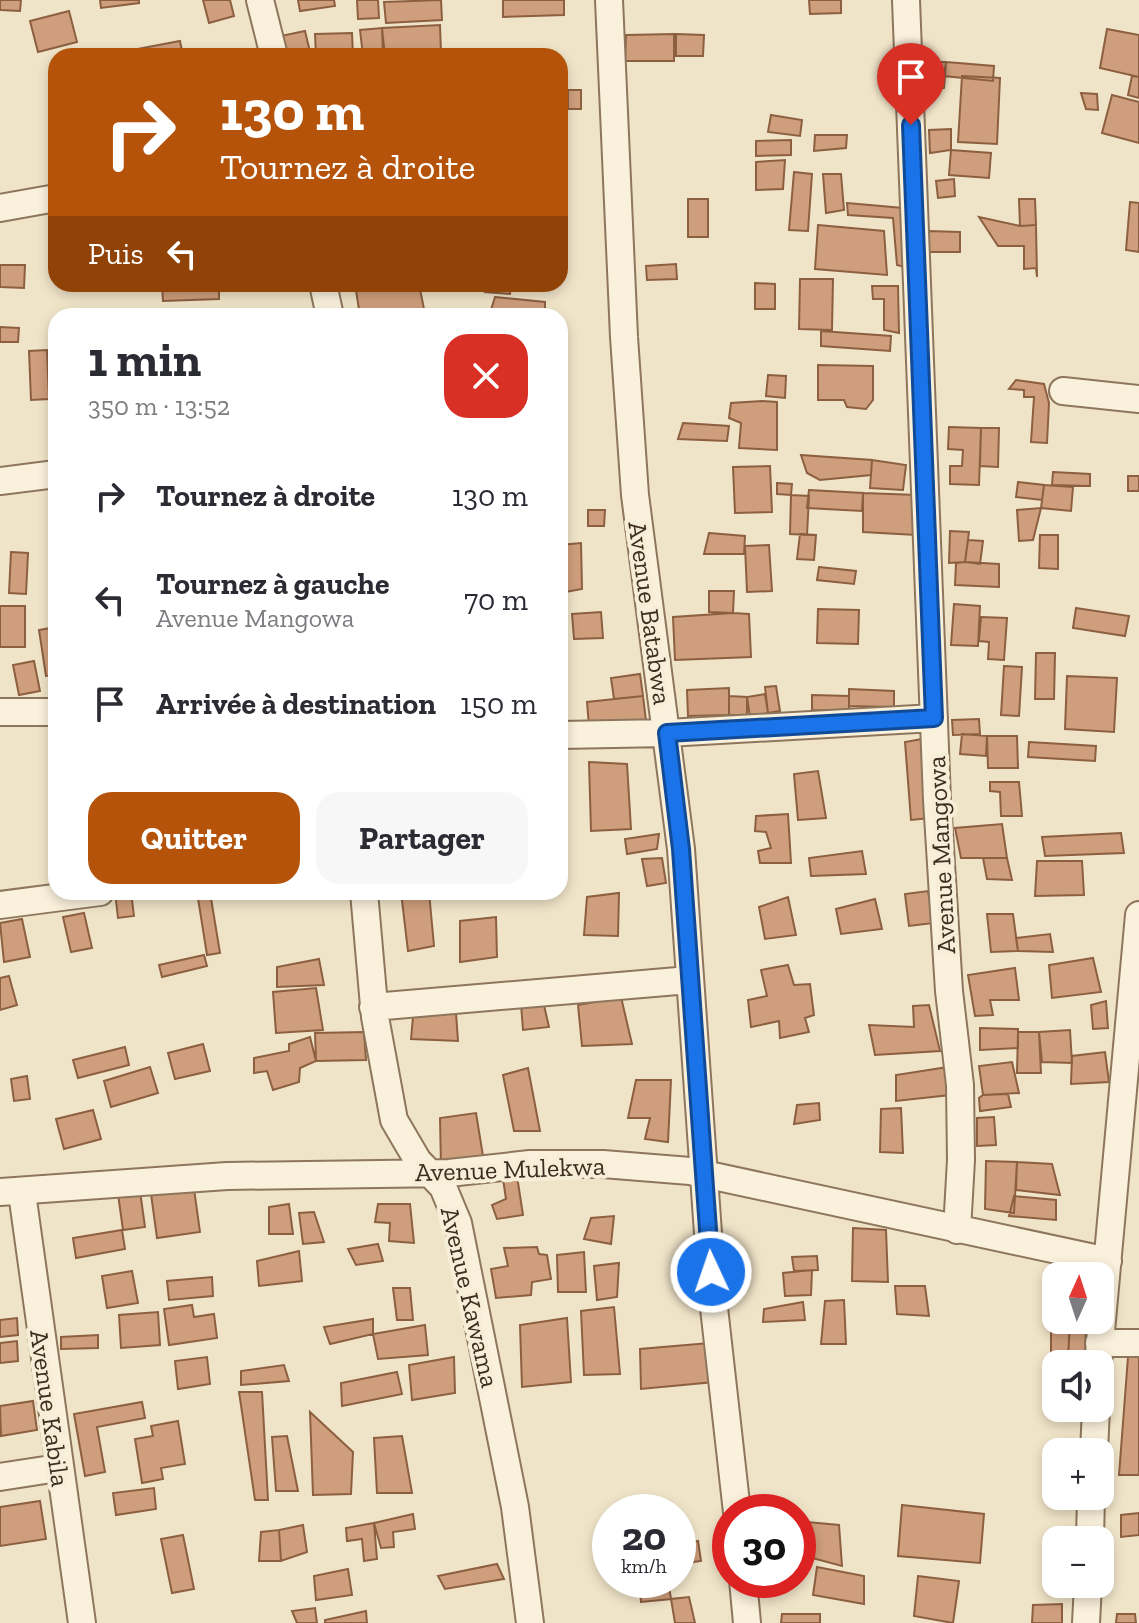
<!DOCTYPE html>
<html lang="fr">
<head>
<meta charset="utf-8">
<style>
  :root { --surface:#fff; --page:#f7f7f7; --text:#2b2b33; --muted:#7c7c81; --accent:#b45309 }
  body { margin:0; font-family:"Zilla Slab",serif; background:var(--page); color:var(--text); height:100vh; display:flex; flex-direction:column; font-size:30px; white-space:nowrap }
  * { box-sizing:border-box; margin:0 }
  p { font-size:26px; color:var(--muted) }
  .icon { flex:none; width:44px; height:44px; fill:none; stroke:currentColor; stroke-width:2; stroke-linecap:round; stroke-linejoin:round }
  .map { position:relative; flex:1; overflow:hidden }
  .panel { position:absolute; left:48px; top:308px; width:520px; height:592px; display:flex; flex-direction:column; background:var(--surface); border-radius:24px; box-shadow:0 4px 12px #0003 }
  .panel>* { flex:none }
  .hud { position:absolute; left:48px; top:48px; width:520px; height:244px; border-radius:24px; box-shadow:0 4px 12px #0003; background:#b45309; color:#fff; overflow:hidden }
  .needle { width:52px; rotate:3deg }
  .controls { position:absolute; left:1042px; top:1262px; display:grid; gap:16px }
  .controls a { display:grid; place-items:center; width:72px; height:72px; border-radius:16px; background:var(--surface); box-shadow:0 4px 12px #0003; font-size:40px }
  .speed { position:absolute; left:592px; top:1494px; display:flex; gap:16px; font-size:40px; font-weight:700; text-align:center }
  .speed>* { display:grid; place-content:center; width:104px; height:104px; border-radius:50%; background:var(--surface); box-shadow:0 4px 12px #0003; line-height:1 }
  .speed small { font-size:20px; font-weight:400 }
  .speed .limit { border:12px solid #d22; background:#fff; color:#111 }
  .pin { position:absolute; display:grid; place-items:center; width:68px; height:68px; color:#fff; margin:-82px -34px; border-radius:50% 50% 50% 0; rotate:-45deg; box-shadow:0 0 8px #0007 }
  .pin .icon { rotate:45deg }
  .me { position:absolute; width:88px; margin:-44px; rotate:357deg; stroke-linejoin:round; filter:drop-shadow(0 0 6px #0008) }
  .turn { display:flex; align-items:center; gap:28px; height:168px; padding:0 40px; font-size:36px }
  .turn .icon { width:104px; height:104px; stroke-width:2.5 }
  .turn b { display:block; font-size:56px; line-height:68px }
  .then { display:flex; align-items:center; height:76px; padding:0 40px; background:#0003; gap:16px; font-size:30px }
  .round { display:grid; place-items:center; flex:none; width:84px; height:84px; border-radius:24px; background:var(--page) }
  .headline { display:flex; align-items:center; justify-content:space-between; height:136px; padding:0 40px }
  h1 { font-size:48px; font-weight:800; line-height:60px }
  .button { display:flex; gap:16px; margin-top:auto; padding:16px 40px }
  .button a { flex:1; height:92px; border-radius:24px; background:var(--accent); color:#fff; font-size:32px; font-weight:800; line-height:92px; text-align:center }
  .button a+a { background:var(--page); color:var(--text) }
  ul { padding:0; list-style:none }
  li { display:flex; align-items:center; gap:24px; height:104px; padding:0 40px }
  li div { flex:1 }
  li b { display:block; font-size:30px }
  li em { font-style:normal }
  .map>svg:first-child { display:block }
  .building { fill:#cf9f7d; stroke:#8d5f41; stroke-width:2 }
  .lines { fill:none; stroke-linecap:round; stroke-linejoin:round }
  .street-casing { stroke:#8d765c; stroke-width:30 }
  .street { stroke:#faf1dc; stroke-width:26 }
  .route-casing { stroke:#114b97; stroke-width:20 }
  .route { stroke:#1a73e8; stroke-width:14 }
  .labels { text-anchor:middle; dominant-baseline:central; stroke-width:8; stroke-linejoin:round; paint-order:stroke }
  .street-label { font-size:26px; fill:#3d2e20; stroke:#f7eed8 }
</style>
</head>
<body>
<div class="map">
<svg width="1139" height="1623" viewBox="0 0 1139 1623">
  <rect width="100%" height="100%" fill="#f0e4c8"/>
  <path class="building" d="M0,0H21L20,11L0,10Z
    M100,0H139V3L101,8Z
    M203,0H230L234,16L209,23Z
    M298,0H334L335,6L300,11Z
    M357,0H378L379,18L358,19Z
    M441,0L442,20L386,23L384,2Z
    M503,0H564V15L503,17Z
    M809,0H841V13L810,14Z
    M69,11L77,42L38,52L30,21Z
    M440,25L441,53L383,55L382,28Z
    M382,28L385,56H363L360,30Z
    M1107,29L1139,35V77L1100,68Z
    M305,31L311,56H285L281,36Z
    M352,33L353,56H316L315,34Z
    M674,34V61H625L626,35Z
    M676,34L704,35L703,56H676Z
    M180,41L183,56H133L132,50Z
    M922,62H946L944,88L924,91Z
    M946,62L994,66L993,81L944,76Z
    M962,76L1000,78L997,144L958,142Z
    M1132,76L1139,77V98L1128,95Z
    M568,90H581V109H568Z
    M1081,93L1097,94L1098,110L1086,109Z
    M1112,95L1139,102V143L1102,133Z
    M771,115L802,120L800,136L768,132Z
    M951,129V150L930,153L929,130Z
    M815,135H847L846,148L814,151Z
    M791,140V155L756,156V141Z
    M951,150L991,153L989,178L949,175Z
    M785,160L783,189L756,190V162Z
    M794,172L812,174L808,231L789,230Z
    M823,174H841L844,210L826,213Z
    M954,179L955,196L938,198L936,181Z
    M688,199H708V237H688Z
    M1019,199H1035L1036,225L1020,226Z
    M1130,202L1139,203V252L1126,250Z
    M847,203L903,208L908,268L897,265L893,218L848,215Z
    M979,217L1020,226L1036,225L1037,277L1036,268L1024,269V246H998Z
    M818,225L884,231L887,275L815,269Z
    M928,231L960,232V252H928Z
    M676,264L677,279L647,280L646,266Z
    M0,265H25L24,288L0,287Z
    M800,279H833L832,330L799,329Z
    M755,283L775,284V309H755Z
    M162,284H219V299L163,301Z
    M355,284H419L425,314L360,316Z
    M486,284H511L510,294L485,292Z
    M872,286H898L899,333L884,330V299H873Z
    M495,297L545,302V316H489Z
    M224,309L225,316H175V313Z
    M0,327L19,328L18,342H0Z
    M821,331L891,336L890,351L821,346Z
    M47,350L49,399L31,400L29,351Z
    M818,365L873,366V400L866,409L847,407L844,400H818Z
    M768,375L786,376L785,398L766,396Z
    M1016,380L1044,384L1049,403L1047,443L1031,442L1034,397H1024V390L1009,389Z
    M762,401L777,402V450L739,448L741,423L729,418L731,403Z
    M683,423L729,426L727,441L678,439Z
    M949,427L981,428L979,485L950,484V466H962L963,450L948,449Z
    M981,428H999L998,467L980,466Z
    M801,455L872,460L871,475L820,480L807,473Z
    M872,460L906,465L903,490L870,488Z
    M770,466L772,512L735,513L733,467Z
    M1053,472L1090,474V486L1052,485Z
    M1128,476H1139V491H1128Z
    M1018,482L1044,485L1042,500L1016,497Z
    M777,483L792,484L791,495L777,494Z
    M1044,485L1073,487L1071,511L1041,508Z
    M809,490L863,493L862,511L807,508Z
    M863,493L917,495L916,535L863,532Z
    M791,495L809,496L807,535L790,534Z
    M1041,508L1033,540L1019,541L1017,510Z
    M588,510H605L604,526H588Z
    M950,531L969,532L965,562L949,563Z
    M709,533L745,536L744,554H704Z
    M800,534L816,535L814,560L797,559Z
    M1040,535H1058V569L1039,568Z
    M968,540L983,541L980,564L965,562Z
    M581,543L582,589L560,593V545Z
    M769,545L772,591L747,592L745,546Z
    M11,552L28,553L26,594L9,593Z
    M965,562L999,564V587L955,585L956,563Z
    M819,567L856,571L854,584L817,580Z
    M709,591H734L733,613L709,612Z
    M954,604L980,606L978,646L951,645Z
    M0,606H25V647H0Z
    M1076,608L1129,616L1125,636L1073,628Z
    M818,609L859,610L858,644L817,643Z
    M601,612L603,638L574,639L572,614Z
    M733,613L749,614L751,657L675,660L673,617Z
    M981,617L1007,618L1004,660L988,659L989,642L979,641Z
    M56,627V675L46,676L39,630Z
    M1036,653H1055L1054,699H1035Z
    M34,661L40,691L19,695L13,665Z
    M1004,666L1022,667L1019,716L1001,715Z
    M640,674L643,696L614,699L611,678Z
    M1067,676L1117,678L1114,732L1065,729Z
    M776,686L780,711L768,713L765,687Z
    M729,688V715L688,716L687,690Z
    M849,689L894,691V707L849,706Z
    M765,694L768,713L750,717L747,697Z
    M812,695L849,696V711L812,710Z
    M643,696L646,721L589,726L587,702Z
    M729,696L747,697V715H729Z
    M979,719L980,734L953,735L952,720Z
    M962,734L987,736L986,756L960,754Z
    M987,736H1017L1018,768H988Z
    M922,739L930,818L911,820L905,742Z
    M1029,742L1096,746L1095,761L1028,757Z
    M589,762L627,764L631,829L591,831Z
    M818,771L826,818L798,820L794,774Z
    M990,782H1019L1022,816H1001L1000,792L990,791Z
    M788,814L791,863H760L758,851L771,848L766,832L755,831L756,816Z
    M1002,824L1007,858H961L955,828Z
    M1121,833L1124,853L1045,856L1042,837Z
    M659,834L657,849L627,854L625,839Z
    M862,851L866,874L811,876L809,858Z
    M662,858L666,883L647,886L642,859Z
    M983,858H1007L1012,880L987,879Z
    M1037,861H1082L1084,895L1035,896Z
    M928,891L934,923L909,926L905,894Z
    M115,892H131L134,916L118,918Z
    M197,892H210L220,953L207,955Z
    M401,892H429L434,946L408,951Z
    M619,893L618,936L584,935L587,897Z
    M788,897L796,935L765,939L759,907Z
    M875,899L882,929L841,934L836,909Z
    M84,913L92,948L71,952L63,917Z
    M987,914H1013L1018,951L991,952Z
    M496,917L497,957L460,962V921Z
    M22,919L30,957L4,962L0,923Z
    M1050,934L1053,952L1018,951L1016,938Z
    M204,955L207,966L162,977L159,965Z
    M1093,958L1101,992L1052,998L1049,965Z
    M319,959L324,985L277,987V967Z
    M788,965L794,985L810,984L814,1015L805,1018L809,1032L780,1038L779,1021L751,1027L748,1000L767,996L761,970Z
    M1015,968L1019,1000H990L993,1015L975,1016L968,975Z
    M9,976L17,1005L0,1010V978Z
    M316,988L323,1030L276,1033L273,992Z
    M621,997L632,1044L582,1046L578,1005Z
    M543,1001L549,1027L523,1030L521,1004Z
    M1106,1001L1108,1028L1093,1029L1091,1005Z
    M929,1005L940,1051L875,1055L869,1025L914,1027L913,1006Z
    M456,1013L458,1041L411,1039L413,1017Z
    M980,1028L1018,1029V1048L980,1050Z
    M1070,1030L1072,1063L1042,1062L1039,1032Z
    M364,1032L366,1060L316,1061L315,1033Z
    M1018,1032H1039L1041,1073H1017Z
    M310,1037L316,1061L300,1068L299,1082L273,1090L267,1071L254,1073V1058L289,1051V1044Z
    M203,1044L210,1071L175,1079L168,1053Z
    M125,1047L129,1065L78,1078L73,1060Z
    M1105,1052L1109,1082L1071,1084L1072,1056Z
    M1012,1062L1019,1093L983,1095L979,1066Z
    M150,1067L158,1093L111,1107L104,1081Z
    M948,1067L950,1095L896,1101V1075Z
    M528,1068L540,1131H514L503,1075Z
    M27,1076L30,1099L14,1101L11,1079Z
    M636,1080H671L668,1142L645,1139L650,1118H628Z
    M1008,1094L1011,1107L980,1111L979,1098L983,1095Z
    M819,1103L820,1120L794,1124L797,1105Z
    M901,1108L903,1153L880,1152L881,1109Z
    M93,1110L101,1139L64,1149L56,1119Z
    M476,1113L483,1156L441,1166L440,1118Z
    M994,1117L996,1145L977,1146V1118Z
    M986,1161L1017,1162L1014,1213L985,1209Z
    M1017,1162L1052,1164L1060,1195L1016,1190Z
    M517,1176L523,1215L497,1219L492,1205L506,1199L503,1179Z
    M194,1189L200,1232L157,1238L151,1194Z
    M140,1191L145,1227L123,1230L118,1194Z
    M1014,1196L1056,1200V1220L1009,1216Z
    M289,1204L293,1234H269V1207Z
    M378,1204H410L414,1243L389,1241L390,1223L375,1222Z
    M314,1212L324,1242L303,1244L299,1213Z
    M614,1216L611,1244L584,1239L591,1218Z
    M853,1228L886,1230L888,1282L852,1281Z
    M122,1230L125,1249L76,1258L73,1238Z
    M378,1244L383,1261L356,1265L348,1249Z
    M537,1247L539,1254L547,1255L551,1279L532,1282L531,1295L496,1298L491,1269L508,1266L504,1248Z
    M299,1251L302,1281L259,1286L257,1261Z
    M584,1252L586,1292H558L557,1255Z
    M817,1256L818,1270L794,1271L792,1257Z
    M619,1263L617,1297L597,1300L594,1266Z
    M812,1270L811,1295L785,1296L783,1273Z
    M132,1271L138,1303L107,1308L102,1276Z
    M212,1277L213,1296L169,1300L167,1281Z
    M895,1286H925L929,1316L897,1314Z
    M393,1288H410L413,1320H397Z
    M844,1300L846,1344H821L825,1301Z
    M803,1302L805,1320L763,1322L764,1309Z
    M192,1305L194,1317L214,1314L217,1338L169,1345L164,1309Z
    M614,1307L620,1374L584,1375L581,1311Z
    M158,1312L160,1345L121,1348L119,1315Z
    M17,1318L18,1335L0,1337V1320Z
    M567,1318L571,1382L522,1387L520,1325Z
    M373,1319V1334L330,1344L324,1327Z
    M1070,1320H1086L1085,1361L1068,1359Z
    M1070,1323L1068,1359L1051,1358V1324Z
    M425,1325L428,1355L378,1359L373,1334Z
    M98,1335V1348L61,1349V1337Z
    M17,1341L18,1361L0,1363V1343Z
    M709,1343L714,1382L641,1389L640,1349Z
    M1139,1355V1475H1119L1128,1357Z
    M207,1357L210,1384L178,1389L175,1361Z
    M454,1357L455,1393L412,1400L409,1365Z
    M284,1365L289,1381L241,1385V1371Z
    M397,1372L402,1394L342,1406L341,1383Z
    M239,1392H262L268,1500H255Z
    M33,1401L37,1430L1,1436L0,1406Z
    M142,1402L145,1418L97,1427L105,1472L85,1476L74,1414Z
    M310,1412L353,1452L351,1494L313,1495Z
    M178,1421L185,1464L161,1468L163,1479L142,1483L135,1439L153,1436L151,1426Z
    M287,1436L298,1491H276L272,1437Z
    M402,1436L412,1493H377L374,1438Z
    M154,1488L156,1509L116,1515L113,1493Z
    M40,1501L46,1539L0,1546V1507Z
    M902,1505L984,1514L980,1563L898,1556Z
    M1139,1513V1535L1121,1537V1515Z
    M413,1514L415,1529L393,1532L394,1547L381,1548L374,1523Z
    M807,1522L839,1525L842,1566L801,1555Z
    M374,1523L377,1559L364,1561L362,1539L347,1541L346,1528Z
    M303,1525L307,1552L281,1561L279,1530Z
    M279,1530L281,1561H259L261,1532Z
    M183,1535L194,1589L172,1593L161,1539Z
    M698,1541L701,1561L678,1564V1545Z
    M497,1564L504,1579L445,1589L438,1576Z
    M817,1567L864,1576V1604L813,1595Z
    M348,1569L352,1595L316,1600L314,1576Z
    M918,1576L959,1581L953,1623L914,1616Z
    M639,1580H668L671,1599L641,1602Z
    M689,1597L695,1623H675L671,1599Z
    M1062,1604V1623H1032L1033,1605Z
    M315,1608L317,1623H297L292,1611Z
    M366,1611L367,1623H325V1620Z
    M782,1614H820V1623H781Z
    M1117,1614H1135L1136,1623H1116Z"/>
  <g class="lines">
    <g class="street-casing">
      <path id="street" d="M260,0L274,56
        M609,0L624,337L635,495L681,849L712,1290L737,1512
        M906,0L937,800L949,991L960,1085L961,1160L957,1230
        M0,208L56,198
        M323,284L330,316
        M1063,391L1139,399
        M0,481L56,474
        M0,712H56
        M560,735L667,733L934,718
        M364,892L375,1017L394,1120L418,1161L443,1187L458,1223L515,1507L530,1623
        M0,905L100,892
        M373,1007L689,980
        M0,1192L227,1176L449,1173L530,1164H603L690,1171L1108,1261
        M22,1193L82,1623
        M1099,1343H1139
        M1098,1364L1139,915
        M1094,1452L1096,1408
        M0,1477L58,1468
        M1090,1540L1091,1496
        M743,1580L747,1623
        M1086,1623L1088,1584"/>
    </g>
    <use href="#street" class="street"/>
  </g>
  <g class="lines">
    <g class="route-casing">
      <path id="route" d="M711,1272L681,849L667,733L934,718L911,125"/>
    </g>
    <use href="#route" class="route"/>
  </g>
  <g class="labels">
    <g class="street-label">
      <text transform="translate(650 613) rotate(82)">Avenue Batabwa</text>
      <text transform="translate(941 855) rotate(-93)">Avenue Mangowa</text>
      <text transform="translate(510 1169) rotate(-2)">Avenue Mulekwa</text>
      <text transform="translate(470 1297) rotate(77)">Avenue Kawama</text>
      <text transform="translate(50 1408) rotate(82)">Avenue Kabila</text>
    </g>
  </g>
</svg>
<div class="controls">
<a><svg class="needle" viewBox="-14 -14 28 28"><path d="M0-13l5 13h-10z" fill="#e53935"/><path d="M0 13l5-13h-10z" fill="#7c7c81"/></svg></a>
<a><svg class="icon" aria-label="sound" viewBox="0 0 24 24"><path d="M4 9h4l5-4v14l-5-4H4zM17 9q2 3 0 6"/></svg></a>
<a>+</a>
<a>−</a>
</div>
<div class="speed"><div>20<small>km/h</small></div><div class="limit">30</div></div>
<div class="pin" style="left:911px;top:125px;background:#d93025"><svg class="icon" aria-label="arrive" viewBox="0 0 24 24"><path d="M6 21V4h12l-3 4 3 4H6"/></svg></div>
<svg class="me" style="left:711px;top:1272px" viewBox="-20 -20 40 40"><circle r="17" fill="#1a73e8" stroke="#fff" stroke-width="3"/><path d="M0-11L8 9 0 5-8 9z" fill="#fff"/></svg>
<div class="hud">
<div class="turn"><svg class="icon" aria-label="right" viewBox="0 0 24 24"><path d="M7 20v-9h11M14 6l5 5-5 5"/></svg><div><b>130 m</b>Tournez à droite</div></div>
<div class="then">Puis<svg class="icon" aria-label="left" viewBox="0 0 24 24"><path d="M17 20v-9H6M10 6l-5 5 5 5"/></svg></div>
</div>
<section class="panel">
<div class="headline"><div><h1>1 min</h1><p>350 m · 13:52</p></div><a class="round" style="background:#d93025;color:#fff"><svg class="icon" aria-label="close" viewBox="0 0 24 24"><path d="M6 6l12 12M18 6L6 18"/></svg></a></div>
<ul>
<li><svg class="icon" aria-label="right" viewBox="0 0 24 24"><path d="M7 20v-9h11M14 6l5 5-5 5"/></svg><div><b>Tournez à droite</b></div><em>130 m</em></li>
<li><svg class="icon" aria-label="left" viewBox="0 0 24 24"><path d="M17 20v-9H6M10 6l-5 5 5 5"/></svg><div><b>Tournez à gauche</b><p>Avenue Mangowa</p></div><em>70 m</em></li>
<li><svg class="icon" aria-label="arrive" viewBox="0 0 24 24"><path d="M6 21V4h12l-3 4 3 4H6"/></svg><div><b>Arrivée à destination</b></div><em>150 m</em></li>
</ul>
<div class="button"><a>Quitter</a><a>Partager</a></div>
</section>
</div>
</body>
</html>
